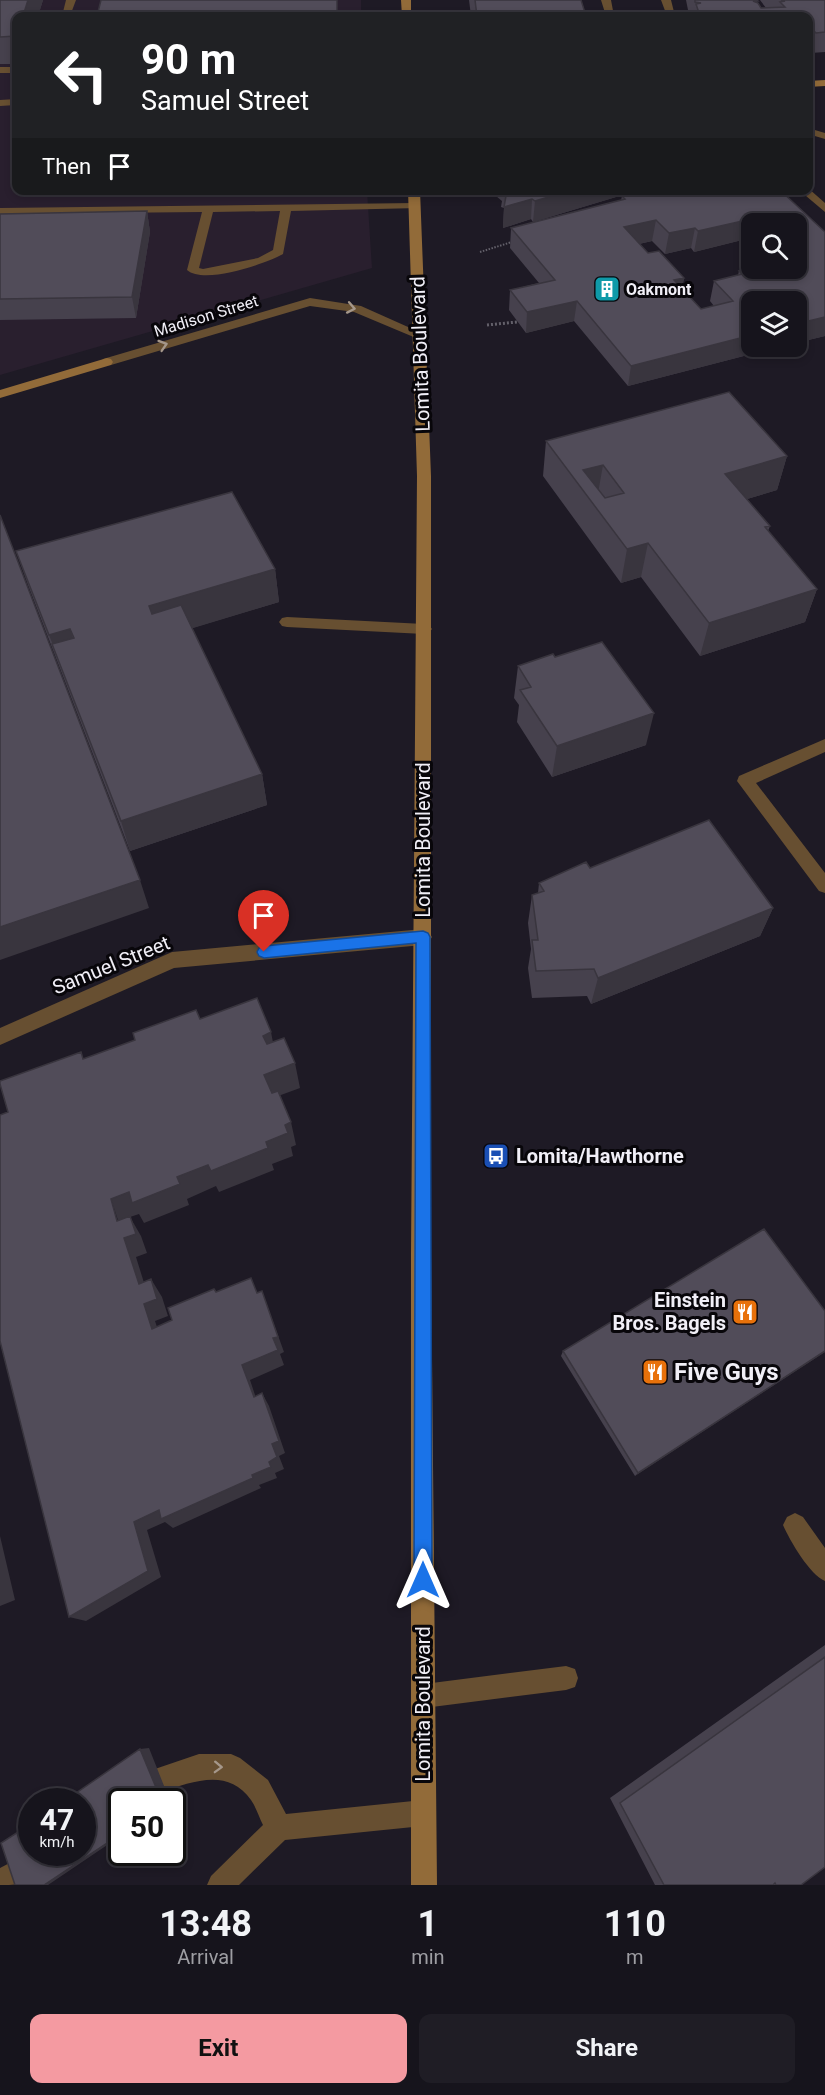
<!DOCTYPE html>
<html lang="en">
<head>
<meta charset="utf-8">
<style>
  :root { --surface:#16141c; --page:#1f1d25; --text:#f1f3f6; --muted:#9e9ea3; --line:#35333b; --accent:#f49aa1 }
  body { margin:0; font-family:Roboto,sans-serif; background:var(--page); color:var(--text); height:100vh; display:flex; flex-direction:column; font-size:22px; white-space:nowrap }
  * { box-sizing:border-box; margin:0 }
  p { font-size:20px; color:var(--muted) }
  .icon { flex:none; width:33px; height:33px; fill:none; stroke:currentColor; stroke-width:2; stroke-linecap:round; stroke-linejoin:round }
  .map { position:relative; height:1885px; overflow:hidden }
  .details { display:flex; flex-direction:column; background:var(--surface); flex:1 }
  .details>* { flex:none }
  .hud { position:absolute; left:12px; top:12px; width:801px; height:183px; border-radius:12px; box-shadow:0 3px 9px #0003,0 0 0 2px var(--line); background:#202124; color:#fff; overflow:hidden }
  .fabs { position:absolute; left:741px; top:213px; display:grid; gap:12px }
  .fabs a { display:grid; place-items:center; width:66px; height:66px; border-radius:12px; background:var(--surface); box-shadow:0 3px 9px #0003,0 0 0 2px var(--line); font-size:30px }
  .speed { position:absolute; left:18px; top:1788px; display:flex; gap:12px; font-size:30px; font-weight:700; text-align:center }
  .speed>* { display:grid; place-content:center; width:78px; height:78px; border-radius:50%; background:var(--surface); box-shadow:0 3px 9px #0003,0 0 0 2px var(--line); line-height:1 }
  .speed small { font-size:15px; font-weight:400 }
  .speed .limit { border:3px solid #111; border-radius:9px; background:#fff; color:#111 }
  .pin { position:absolute; display:grid; place-items:center; width:51px; height:51px; color:#fff; margin:-62px -26px; border-radius:50% 50% 50% 0; rotate:-45deg; box-shadow:0 0 6px #0007 }
  .pin .icon { rotate:45deg }
  .me { position:absolute; width:66px; margin:-33px; rotate:0deg; stroke-linejoin:round; filter:drop-shadow(0 0 4px #0008) }
  .turn { display:flex; align-items:center; gap:21px; height:126px; padding:0 30px; font-size:27px }
  .turn .icon { width:78px; height:78px; stroke-width:2.5 }
  .turn b { display:block; font-size:42px; line-height:51px }
  .then { display:flex; align-items:center; height:57px; padding:0 30px; background:#0003; gap:12px; font-size:22px }
  .eta { display:flex; justify-content:space-evenly; align-items:center; height:102px; text-align:center }
  .eta b { font-size:36px; font-weight:700; line-height:42px }
  .action { display:flex; gap:12px; margin-top:auto; padding:12px 30px }
  .action a { flex:1; height:69px; border-radius:12px; background:var(--accent); color:#111; font-size:24px; font-weight:700; line-height:69px; text-align:center }
  .action a+a { background:var(--page); color:var(--text) }
  .map>svg:first-child { display:block }
  .industrial { fill:#291f2e }
  .lines { fill:none; stroke-linecap:round; stroke-linejoin:round }
  .path-far1 { stroke:#63606a; stroke-width:2; stroke-dasharray:1.5 1.5; stroke-linecap:butt }
  .path { stroke:#63606a; stroke-width:3; stroke-dasharray:2 2; stroke-linecap:butt }
  .lane { fill:#674f31; fill-rule:evenodd }
  .street { fill:#674f31; fill-rule:evenodd }
  .secondary { fill:#926b39; fill-rule:evenodd }
  .wall { fill:#46414d; fill-rule:evenodd }
  .shaded-wall { fill:#39353e }
  .building { fill:#514c59; stroke:#39353e; stroke-width:1.5; fill-rule:evenodd }
  .oneway { stroke:#a5978a }
  .route { fill:#1a73e8; stroke:#114b97; stroke-width:1.5 }
  .labels { text-anchor:middle; dominant-baseline:central; stroke-width:6; stroke-linejoin:round; paint-order:stroke }
  .far-poi-label { font-size:16px; font-weight:bold; fill:#f1eff7; stroke:#08060a; text-anchor:start }
  .far-street-label { font-size:16px; fill:#f1eff7; stroke:#08060a }
  .street-label { font-size:20px; fill:#f1eff7; stroke:#08060a }
  .poi-label { font-size:20px; font-weight:bold; fill:#f1eff7; stroke:#08060a; text-anchor:start }
  .near-poi-label { font-size:24px; font-weight:bold; fill:#f1eff7; stroke:#08060a; text-anchor:start }
</style>
</head>
<body>
<div class="map">
<svg width="825" height="1885" viewBox="0 0 825 1885">
  <rect width="100%" height="100%" fill="#1e1a25"/>
  <path class="industrial" d="M0,0H361V16H16V190L367,191L372,268L0,375Z"/>
  <g class="lines">
    <path class="path-far1" d="M480,252L515,241"/>
    <path class="path" d="M487,325L517,322"/>
    <path class="lane" d="M66,0H76L70,16H62Z
      M601,0H611L614,16H606Z
      M661,0H671L675,16H667Z
      M0,67H16V73H0Z
      M16,99V105L0,106V100Z
      M808,128L825,133V139L808,134Z
      M415,203L419,204V208L291,211L283,254C265,264 204,285 187,270L202,212L0,214V208ZM280,211L273,250L258,258L203,269L199,268L213,212Z
      M287,617L424,624L429,625L432,629L429,633L424,634L287,627L282,626L279,622L282,618Z
      M825,739V752L756,783L825,873V893L819,891L737,781L739,776Z
      M795,1513L803,1517L825,1548V1581C810,1575 790,1541 783,1525L787,1517Z
      M566,1666L575,1669L578,1678L575,1687L566,1690L424,1708L415,1705L412,1696L415,1687L424,1684Z
      M199,1754H231L240,1758L268,1780L286,1814L423,1800L432,1804L436,1813L432,1822L423,1826L285,1840L239,1885H207L211,1876L263,1825C259,1817 256,1807 251,1800C228,1767 192,1782 161,1792L152,1788L148,1779L152,1770Z
      M23,1856L32,1860L36,1869C29,1885 17,1885 0,1885V1868Z"/>
    <path class="street" d="M808,188L825,203V212L799,190H808Z
      M310,298L361,306L426,335L420,339L416,338L354,312L310,306L111,365H103L101,362L103,359Z
      M423,929L429,932L432,937L429,942L423,945L174,968L0,1045V1028L172,952Z"/>
    <path class="secondary" d="M401,0H411V16H402Z
      M825,80V86L808,87V81Z
      M408,190H420L431,476V1253L437,1885H411V1253L417,476Z
      M107,358L111,359L113,362L111,365L0,398V390Z"/>
  </g>
  <path class="wall" d="M0,0H43L38,16H16V64H0Z
    M469,0H581L586,16H471Z
    M686,0H757V2L761,8H766L760,0H825V52L811,53L808,50V16H691L690,10H688Z
    M209,190H221V193H209Z
    M496,190H617L616,197L533,222L531,219L503,228L504,208L501,207L502,201L496,196Z
    M646,190H780L825,232V336L796,343V302H752V346H782L628,386L574,321L526,333L509,310L510,290L539,283L510,248L511,228L621,200L622,196ZM752,224H796V268H752L739,271L738,275L714,281L710,301L714,306L701,309L682,289L684,278L659,251L648,253L639,244L652,241L665,254L691,248L694,252L742,240L740,249L752,260Z
    M147,211L150,232L136,318L0,320V214Z
    M546,441L787,456L777,490L747,499L770,526L768,531L817,589L805,622L700,656L641,577L621,583L543,476Z
    M16,551L275,569L279,602L192,628L262,774L267,805L130,851L28,585Z
    M518,666L646,745L552,777L517,722L519,705L514,698Z
    M590,868L773,908L760,936L591,1004L587,996L532,998L528,968L531,949L528,923L532,895L538,893L539,883Z
    M825,1311L635,1476L561,1356L563,1351Z
    M825,1645V1867L801,1885H655L610,1798Z"/>
  <path class="shaded-wall" d="M28,0H43L38,16H23Z
    M572,190H617L616,197L533,222L535,201Z
    M532,199L531,219L503,228L504,207Z
    M147,211L150,232L136,318L132,297Z
    M751,219L748,232L744,228L742,240L694,252L698,231Z
    M656,220L652,241L621,248L624,227Z
    M695,228L691,248L665,254L669,233Z
    M684,278L680,298L674,280Z
    M577,301L574,321L526,333L527,312Z
    M825,317V336L796,343V324Z
    M752,335V346H782L628,386L631,366Z
    M787,456L777,490L717,508L725,474Z
    M603,465L597,499L583,470Z
    M648,543L641,577L621,583L627,549Z
    M275,569L279,602L157,639L149,606Z
    M817,589L805,622L700,656L709,623Z
    M70,629L81,662L55,650L49,635Z
    M654,713L646,745L552,777L557,746Z
    M262,774L267,805L130,851L121,821Z
    M140,880L149,908L0,960V927Z
    M773,908L760,936L591,1004L598,978Z
    M271,1032L276,1058L268,1061L263,1036Z
    M295,1063L300,1088L270,1099L264,1075Z
    M291,1122L296,1145L291,1147L293,1156L272,1164L274,1170L219,1192L216,1186L187,1199L189,1205L144,1223L139,1214L130,1217L141,1236L147,1253L136,1257L150,1302L139,1284L111,1199L129,1192L177,1177L266,1142L285,1125Z
    M151,1279L162,1297L168,1316L155,1321L163,1345L152,1329L144,1304Z
    M262,1291L284,1352L280,1354L284,1365L250,1380L260,1410L254,1397L242,1365Z
    M825,1351V1352L635,1476L638,1473Z
    M262,1393L269,1406L285,1453L279,1456L284,1469L275,1473L277,1478L259,1485L261,1488L173,1528L165,1522L147,1530L161,1577L86,1621L69,1617L134,1522L159,1510L252,1475L269,1462L272,1444Z
    M0,1536L15,1600L0,1606Z
    M149,1748L170,1801L162,1802L140,1749Z
    M122,1833V1835L48,1885H44Z"/>
  <path class="building" d="M0,0H28L23,16H16V36L0,37Z
    M101,0H337V16H97Z
    M475,0H581L586,16H477Z
    M695,0H757L758,1H753L758,3L761,8L785,7L780,2L785,1L781,0H825V32L816,33L814,31H808V16H700V15H705L704,13H699L696,4L701,3L695,2Z
    M507,190H572L535,201L532,199L504,207Z
    M646,190H780L825,232V317L796,324V302H752V335L631,366L577,301L527,312L510,290L555,280L511,228L625,199L622,196ZM751,219L755,224H796V268H752L739,271L742,274L714,281L733,301L701,309L674,280L684,278L659,251L648,253L624,227L656,220L669,233L695,228L698,231Z
    M147,211L132,297L0,299V214Z
    M752,227V235L744,228Z
    M729,392L787,456L725,474L770,526L765,527L817,589L709,623L648,543L627,549L546,441ZM603,465L624,493L605,498L583,470Z
    M232,492L275,569L149,606L152,614L181,605L262,774L121,821L52,644L74,638L70,629L49,635L16,551Z
    M0,515L140,880L0,927Z
    M602,642L654,713L557,746L520,690L531,687L518,666L553,654L555,657Z
    M709,820L773,908L598,978L594,969L536,971L532,940H538L532,895L544,891L539,883L586,862L590,868Z
    M257,998L271,1032L263,1036L267,1044L284,1038L295,1063L264,1075L272,1093L278,1091L291,1122L285,1125L288,1133L266,1142L268,1148L211,1171L208,1165L177,1177L180,1184L132,1203L129,1192L111,1199L117,1221L130,1216L136,1234L124,1238L139,1284L151,1279L157,1299L144,1304L152,1329L172,1320L168,1308L214,1289L216,1292L251,1278L257,1293L262,1291L278,1337L273,1338L278,1350L242,1365L254,1397L262,1393L279,1441L272,1444L277,1457L269,1462L271,1467L252,1475L253,1478L161,1519L159,1510L134,1522L148,1571L69,1617L0,1341V1115L8,1112L0,1084V1081L81,1052L83,1059L135,1040L133,1033L196,1010L200,1019Z
    M764,1229L825,1311V1351L638,1473L563,1351Z
    M825,1657V1867L801,1885H776L775,1883L773,1885H664L620,1803Z
    M140,1749L162,1802H122V1833L44,1885H15L1,1843L32,1823V1852H82V1802H63Z"/>
  <defs><path id="oneway-chevron" d="M-2-3.5L2.5 0L-2 3.5" fill="none" stroke-width="1.6" stroke-linecap="round" stroke-linejoin="round" transform="scale(1.5)"/></defs>
  <g class="oneway">
    <use href="#oneway-chevron" transform="translate(351 308) rotate(11)"/>
    <use href="#oneway-chevron" transform="translate(163 345) rotate(-17)"/>
    <use href="#oneway-chevron" transform="translate(218 1767) rotate(2)"/>
  </g>
  <path class="route" d="M423,931L428,933L430,937L432,1580L429,1586L423,1589L417,1586L414,1580L416,943L264,958L259,956L257,952L259,948L264,946Z"/>
  <defs>
    <g id="building-square" transform="scale(1.35)"><rect x="-9" y="-9" width="18" height="18" rx="4" fill="#0f9aa8" stroke="#08060a"/><path d="M-4-6H4V6H1V3H-1V6H-4ZM-2.5-4.3h1.7v1.8h-1.7ZM.8-4.3h1.7v1.8H.8ZM-2.5-1h1.7V.8h-1.7ZM.8-1h1.7V.8H.8Z" fill="#fff"/></g>
    <g id="bus-square" transform="scale(1.35)"><rect x="-9" y="-9" width="18" height="18" rx="4" fill="#1a4fb4" stroke="#08060a"/><path d="M-5-6H5V4H4V6H2V4H-2V6H-4V4H-5ZM-3.5-4V0h7V-4ZM-3.5 1.2v1.5H-2V1.2ZM2 1.2v1.5H3.5V1.2Z" fill="#fff"/></g>
    <g id="restaurant-square" transform="scale(1.35)"><rect x="-9" y="-9" width="18" height="18" rx="4" fill="#e8710a" stroke="#08060a"/><path d="M-5-6h1v4h1v-4h1v4h1v-4h1v5L-1.5 .5V6h-2V.5L-5-1ZM5-6V6H3V1.5H1.5Q1.5-4 5-6Z" fill="#fff"/></g>
  </defs>
  <g fill-rule="evenodd">
    <use href="#building-square" x="607" y="289"/>
    <use href="#bus-square" x="496" y="1156"/>
    <use href="#restaurant-square" x="745" y="1312"/>
    <use href="#restaurant-square" x="655" y="1372"/>
  </g>
  <g class="labels">
    <g class="far-poi-label">
      <text x="626" y="289">Oakmont</text>
    </g>
    <g class="far-street-label">
      <text transform="translate(206 316) rotate(-17)">Madison Street</text>
    </g>
    <g class="street-label">
      <text transform="translate(420 354) rotate(-92)">Lomita Boulevard</text>
      <text transform="translate(423 840) rotate(-90)">Lomita Boulevard</text>
      <text transform="translate(111 965) rotate(-22)">Samuel Street</text>
      <text transform="translate(423 1704) rotate(-90)">Lomita Boulevard</text>
    </g>
    <g class="poi-label">
      <text x="516" y="1156">Lomita/Hawthorne</text>
      <text x="726" y="1300" text-anchor="end">Einstein<tspan x="726" dy="23">Bros. Bagels</tspan></text>
    </g>
    <g class="near-poi-label">
      <text x="674" y="1372">Five Guys</text>
    </g>
  </g>
</svg>
<div class="fabs">
<a><svg class="icon" aria-label="search" viewBox="0 0 24 24"><circle cx="10" cy="10" r="6"/><path d="M15 15l6 6"/></svg></a>
<a><svg class="icon" aria-label="layers" viewBox="0 0 24 24"><path d="M12 4l9 5-9 5-9-5zM3 14l9 5 9-5"/></svg></a>
</div>
<div class="speed"><div>47<small>km/h</small></div><div class="limit">50</div></div>
<div class="pin" style="left:264px;top:952px;background:#d93025"><svg class="icon" aria-label="arrive" viewBox="0 0 24 24"><path d="M6 21V4h12l-3 4 3 4H6"/></svg></div>
<svg class="me" style="left:423px;top:1580px" viewBox="-20 -20 40 40"><path d="M0-17L14 15 0 8-14 15z" fill="#1a73e8" stroke="#fff" stroke-width="4"/></svg>
<div class="hud">
<div class="turn"><svg class="icon" aria-label="left" viewBox="0 0 24 24"><path d="M17 20v-9H6M10 6l-5 5 5 5"/></svg><div><b>90 m</b>Samuel Street</div></div>
<div class="then">Then<svg class="icon" aria-label="arrive" viewBox="0 0 24 24"><path d="M6 21V4h12l-3 4 3 4H6"/></svg></div>
</div>
</div>
<section class="details">
<div class="eta">
<div><b>13:48</b><p>Arrival</p></div>
<div><b>1</b><p>min</p></div>
<div><b>110</b><p>m</p></div>
</div>
<div class="action"><a>Exit</a><a>Share</a></div>
</section>
</body>
</html>
